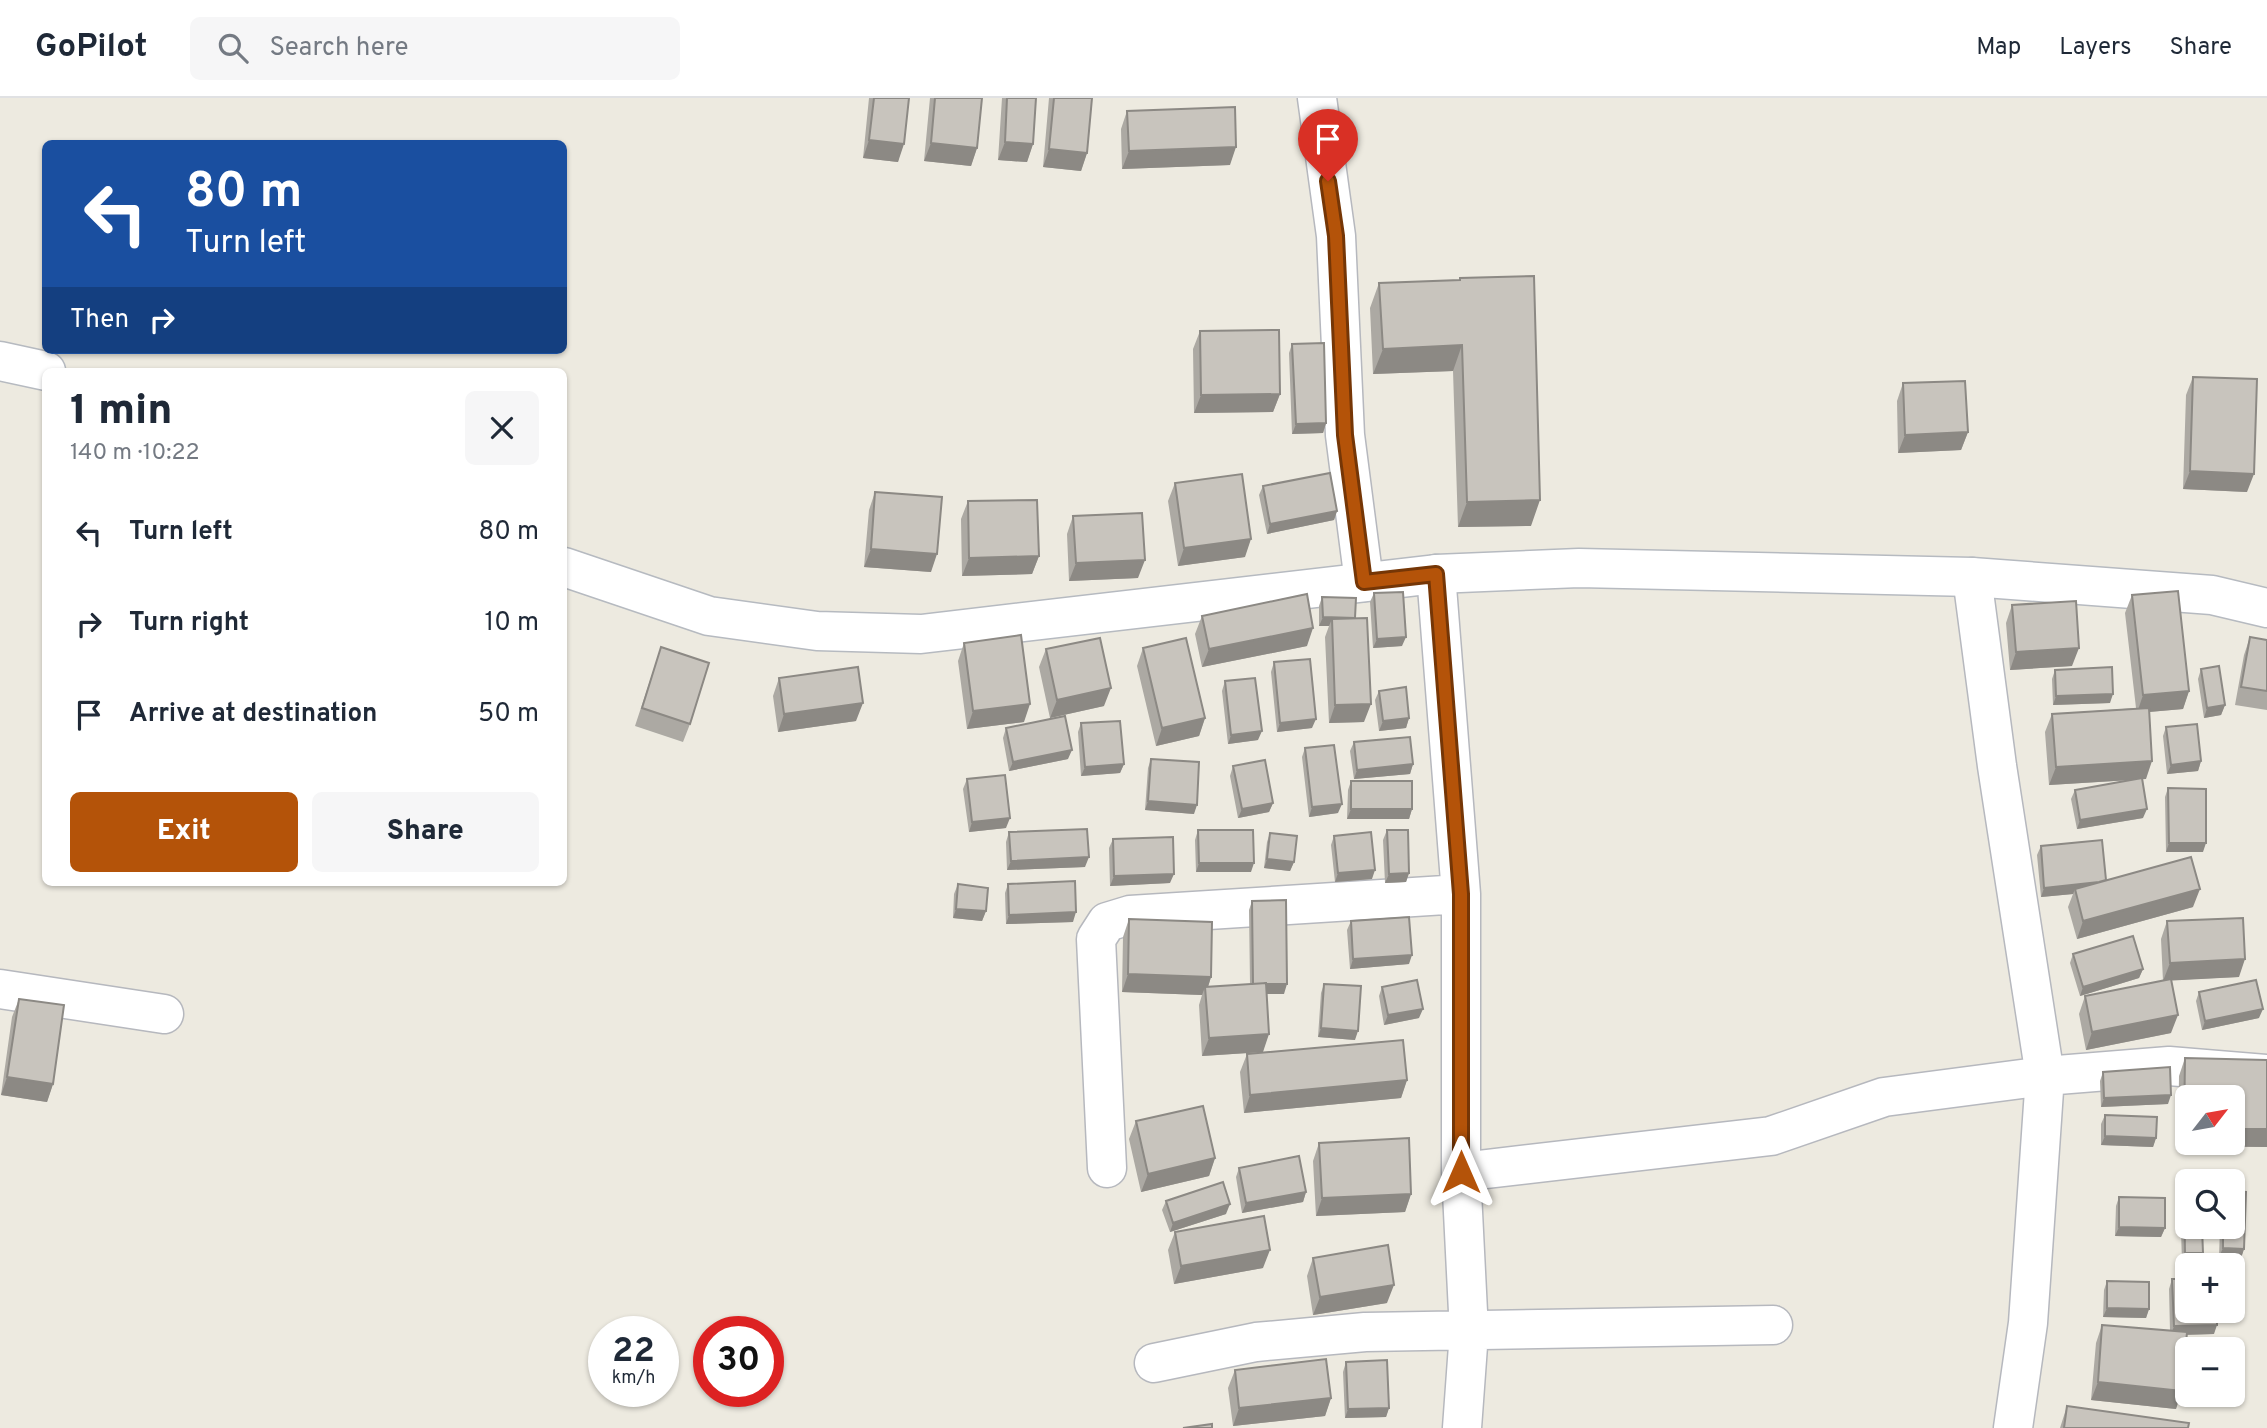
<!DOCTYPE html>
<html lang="en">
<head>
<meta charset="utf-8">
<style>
  :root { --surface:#fff; --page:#f6f6f7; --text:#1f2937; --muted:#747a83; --line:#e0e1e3; --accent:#b45309 }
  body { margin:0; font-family:Overpass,sans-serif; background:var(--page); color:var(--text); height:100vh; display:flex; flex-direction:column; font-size:26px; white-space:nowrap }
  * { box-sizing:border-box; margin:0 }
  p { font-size:23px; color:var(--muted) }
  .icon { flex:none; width:38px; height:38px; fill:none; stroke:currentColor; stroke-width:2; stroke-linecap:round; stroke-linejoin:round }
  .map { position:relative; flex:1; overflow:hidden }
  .panel { position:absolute; left:42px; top:270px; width:525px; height:518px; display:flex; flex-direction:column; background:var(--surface); border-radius:10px; box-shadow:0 2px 5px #0004 }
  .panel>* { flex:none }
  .guide { position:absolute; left:42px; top:42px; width:525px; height:214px; border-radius:10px; box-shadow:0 2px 5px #0004; background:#1a4fa0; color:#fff; overflow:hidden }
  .needle { width:46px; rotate:59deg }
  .buttons { position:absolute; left:2175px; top:987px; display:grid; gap:14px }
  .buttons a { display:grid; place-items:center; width:70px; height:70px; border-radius:10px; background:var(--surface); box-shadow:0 2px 5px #0004; font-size:35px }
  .speed { position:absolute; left:588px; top:1218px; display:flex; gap:14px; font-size:35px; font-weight:700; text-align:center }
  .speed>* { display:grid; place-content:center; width:91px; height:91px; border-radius:50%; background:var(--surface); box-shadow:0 2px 5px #0004; line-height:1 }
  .speed small { font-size:18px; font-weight:400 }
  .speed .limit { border:10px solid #d22; background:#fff; color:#111 }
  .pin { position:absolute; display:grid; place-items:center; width:60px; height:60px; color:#fff; margin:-72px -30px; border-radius:50% 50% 50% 0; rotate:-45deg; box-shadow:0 0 7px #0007 }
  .pin .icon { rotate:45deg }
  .me { position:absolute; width:77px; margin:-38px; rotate:0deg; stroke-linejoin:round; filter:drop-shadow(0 0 5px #0008) }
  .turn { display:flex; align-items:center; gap:24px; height:147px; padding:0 28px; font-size:32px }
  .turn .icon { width:91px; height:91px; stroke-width:2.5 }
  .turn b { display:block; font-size:49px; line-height:60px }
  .then { display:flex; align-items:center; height:66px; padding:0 28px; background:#0003; gap:14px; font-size:26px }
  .round { display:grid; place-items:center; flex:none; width:74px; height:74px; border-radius:10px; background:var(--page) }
  .headline { display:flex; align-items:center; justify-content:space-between; height:119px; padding:0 28px }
  h1 { font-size:42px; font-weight:800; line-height:52px }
  .button { display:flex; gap:14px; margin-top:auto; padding:14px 28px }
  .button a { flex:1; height:80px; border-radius:10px; background:var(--accent); color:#fff; font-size:28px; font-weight:800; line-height:80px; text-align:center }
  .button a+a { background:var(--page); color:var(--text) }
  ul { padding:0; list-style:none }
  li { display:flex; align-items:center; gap:21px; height:91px; padding:0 28px }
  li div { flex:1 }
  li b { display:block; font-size:26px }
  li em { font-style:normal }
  header { display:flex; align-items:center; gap:42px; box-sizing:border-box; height:98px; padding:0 35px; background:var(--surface); border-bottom:2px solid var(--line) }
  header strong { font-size:33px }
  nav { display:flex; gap:38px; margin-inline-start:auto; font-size:24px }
  .search { width:490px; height:63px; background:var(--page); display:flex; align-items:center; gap:18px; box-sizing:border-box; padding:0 24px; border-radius:10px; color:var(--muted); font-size:26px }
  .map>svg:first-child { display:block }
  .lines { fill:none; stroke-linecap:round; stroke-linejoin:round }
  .street-casing { stroke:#b6b8be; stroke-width:41 }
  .secondary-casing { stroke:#b6bac0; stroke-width:41 }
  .street { stroke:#fff; stroke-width:38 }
  .secondary { stroke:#fff; stroke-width:38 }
  .wall { fill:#aca9a3 }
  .shaded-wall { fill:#8c8984 }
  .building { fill:#c8c4bd; stroke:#8c8984; stroke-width:2 }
  .route-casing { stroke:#753606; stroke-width:18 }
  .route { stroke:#b45309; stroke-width:12 }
</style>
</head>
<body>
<header>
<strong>GoPilot</strong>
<div class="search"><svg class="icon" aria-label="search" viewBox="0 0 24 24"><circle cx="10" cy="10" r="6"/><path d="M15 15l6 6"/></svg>Search here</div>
<nav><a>Map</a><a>Layers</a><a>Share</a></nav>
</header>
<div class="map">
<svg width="2267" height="1330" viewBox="0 0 2267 1330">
  <rect width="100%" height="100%" fill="#edeae0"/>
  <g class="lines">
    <g class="street-casing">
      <path id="street" d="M1317,0L1336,138L1345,337L1364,484
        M1436,476L1461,796V1074L1469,1234L1462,1330
        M1972,479L1997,668L2045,978L2028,1225L2013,1330
        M0,891L164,916
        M1107,1070L1096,841L1107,824L1130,817L1461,796
        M1461,1074L1771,1038L1884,999L2045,978L2169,968L2267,976
        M1154,1265L1256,1244L1365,1234L1773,1227"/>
    </g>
    <g class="secondary-casing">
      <path id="secondary" d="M0,263L46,273
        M564,469L709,518L817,533L921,536L1436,476L1579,470L1972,479L2212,497L2267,510"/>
    </g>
    <use href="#street" class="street"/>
    <use href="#secondary" class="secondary"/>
  </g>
  <path class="wall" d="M869,0H909L898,64L863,60Z
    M930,0H982L977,50L971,68L924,63Z
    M1002,0H1036L1033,46L1027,64L998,62Z
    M1049,0H1092L1087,55L1081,73L1043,69Z
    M1127,13L1230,67L1122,71L1121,31Z
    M1460,180L1531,428L1458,429L1453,273L1373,276L1370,210L1379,185L1459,182Z
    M1200,233L1280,296L1273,314L1194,315L1193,251Z
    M1292,246L1326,325L1323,335L1292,336L1289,255Z
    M2193,279L2247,394L2183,391L2186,297Z
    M1903,285L1968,334L1961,352L1898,355L1897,303Z
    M1175,385L1245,459L1178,468L1168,403Z
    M1263,388L1337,413L1334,422L1267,436L1259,397Z
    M875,394L931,474L864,469L869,412Z
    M968,403L1039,458L1032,476L962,478L961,421Z
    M1073,418L1138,480L1069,483L1067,436Z
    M1374,495L1402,548L1373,550L1370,504Z
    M2132,497L2189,593L2183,611L2149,614L2146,681H2142L2143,720L2077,731L2071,701L2075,692L2132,682L2049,687L2045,634L2052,616L2136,610L2125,515Z
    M1322,499L1355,521L1364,624L1329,625L1325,539L1329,528H1319V508Z
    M2012,507L2072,568L2010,572L2006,525Z
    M1202,518L1307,548L1202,569L1195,536Z
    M2250,539L2267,542V612L2235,607L2244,557Z
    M964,545L1024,624L967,631L958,563Z
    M661,549L690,626L683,644L635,628Z
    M1143,550L1205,620L1199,638L1156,648L1137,568Z
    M1046,551L1104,608L1050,620L1039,569Z
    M1274,564L1312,630L1277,634L1271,574Z
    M2201,571L2225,607L2221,617L2204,620L2198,581Z
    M2055,572L2110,605L2053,607L2052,581Z
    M779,580L856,623L778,634L773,598Z
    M1225,583L1258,642L1228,646L1222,593Z
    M1379,593L1409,620L1406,630L1379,633L1375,602Z
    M1081,625L1124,666L1120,675L1081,678L1078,634Z
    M2166,629L2201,663L2198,673L2167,676L2163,638Z
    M1006,630L1068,661L1009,673L1003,640Z
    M1354,644L1413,666L1410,676L1354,681L1350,653Z
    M1305,650L1338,715L1309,719L1302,659Z
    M1151,661L1194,716L1145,712L1148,670Z
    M1233,668L1273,705L1269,714L1238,720L1230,678Z
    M967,681L1006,730L969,734L963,691Z
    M1351,683L1412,711L1409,721H1347L1348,692Z
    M2168,690L2203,754H2166L2165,699Z
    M1198,732L1251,774H1196L1195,742Z
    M1387,732L1409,775L1406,784L1385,785L1383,742Z
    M1009,734L1085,769L1007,772L1006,744Z
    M1270,735L1294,764L1290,773L1264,770L1267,744Z
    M1334,738L1372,781L1335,784L1331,747Z
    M1113,741L1170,785L1110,788L1109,750Z
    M2041,748L2106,782L2193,809L2077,841L2068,809L2073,796L2041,799L2037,757Z
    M958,786L986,813L982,823L953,820L954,796Z
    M1008,786L1073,824L1006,826L1005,795Z
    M1252,803L1284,896H1267L1263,954L1202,958L1199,907L1202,897L1122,894L1123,839L1129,821L1211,879L1208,889L1250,886L1249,812Z
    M1351,823L1409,866L1350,871L1347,832Z
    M2167,823L2239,879L2171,882V935L2086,952L2079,916L2085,898L2163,883L2161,841Z
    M2073,856L2143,871L2139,880L2080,898L2070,865Z
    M1324,886L1355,942L1318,939L1321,895Z
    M1382,889L1419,920L1384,927L1379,898Z
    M2199,894L2259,920L2202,932L2196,903Z
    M19,901L53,986L47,1004L1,997L12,919Z
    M1247,956L1407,982L1401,1000L1244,1015L1240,974Z
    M2185,960L2267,962V1049L2178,1048L2179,978Z
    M2103,974L2168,1006L2101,1009L2100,983Z
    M2105,1017L2156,1040L2153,1049L2101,1047V1026Z
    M1136,1023L1215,1060L1209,1078L1141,1094L1129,1041Z
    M1319,1045L1411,1096L1405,1114L1316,1118L1313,1063Z
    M1239,1070L1306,1094L1303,1104L1242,1115L1236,1079Z
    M2184,1090L2203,1155L2200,1164L2182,1165L2180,1099Z
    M2119,1099L2165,1130L2161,1139L2115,1138L2116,1108Z
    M1166,1103L1226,1116L1170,1134L1162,1112Z
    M2220,1129H2233L2244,1151L2241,1160L2219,1159Z
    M1175,1134L1263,1170L1174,1186L1168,1152Z
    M1313,1160L1387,1205L1313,1217L1307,1178Z
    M2172,1181L2214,1236L2187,1237L2176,1311L2091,1302L2096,1245L2102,1227L2170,1233L2169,1191Z
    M2107,1183L2149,1211L2146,1220L2103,1219L2104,1192Z
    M1346,1264L1389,1310L1386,1319L1345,1320L1343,1274Z
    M1235,1272L1331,1300L1325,1318L1233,1328L1228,1290Z
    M2067,1308L2188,1330H2060Z"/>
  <path class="shaded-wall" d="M869,42L904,46L898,64L863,60Z
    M1005,44L1033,46L1027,64L998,62Z
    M931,45L977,50L971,68L924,63Z
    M1236,49L1230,67L1122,71L1129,53Z
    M1049,51L1087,55L1081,73L1043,69Z
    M1462,247L1453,273L1373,276L1383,251Z
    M1280,296L1273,314L1194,315L1201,297Z
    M1326,325L1323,335L1292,336L1296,326Z
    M1968,334L1961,352L1898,355L1905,337Z
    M2190,373L2254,376L2247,394L2183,391Z
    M1540,402L1531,428L1458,429L1467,404Z
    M1337,413L1334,422L1267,436L1270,426Z
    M1251,441L1245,459L1178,468L1184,450Z
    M871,451L937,456L931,474L864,469Z
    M1039,458L1032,476L962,478L969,460Z
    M1145,462L1138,480L1069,483L1076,465Z
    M1323,519L1355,520L1352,529L1332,521L1329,528H1319Z
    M1313,530L1307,548L1202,569L1209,551Z
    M1406,539L1402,548L1373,550L1377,541Z
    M2079,550L2072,568L2010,572L2016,554Z
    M1111,590L1104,608L1050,620L1057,602Z
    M2189,593L2183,611L2137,615L2143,597Z
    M2113,596L2110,605L2053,607L2056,598Z
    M863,605L856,623L778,634L784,616Z
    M1030,606L1024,624L967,631L973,613Z
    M1371,606L1364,624L1329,625L1335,607Z
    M2225,607L2221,617L2204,620L2207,610Z
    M1205,620L1199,638L1156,648L1162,630Z
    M1409,620L1406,630L1379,633L1383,623Z
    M1316,621L1312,630L1277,634L1280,625Z
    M1262,633L1258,642L1228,646L1231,637Z
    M1072,652L1068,661L1009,673L1013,664Z
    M2152,663L2146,681L2049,687L2056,669Z
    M2201,663L2198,673L2167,676L2171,667Z
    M1124,666L1120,675L1081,678L1085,669Z
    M1413,666L1410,676L1354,681L1357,672Z
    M1148,703L1197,707L1194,716L1145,712Z
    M1273,705L1269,714L1238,720L1242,711Z
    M1342,706L1338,715L1309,719L1312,709Z
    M1351,711H1412L1409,721H1347Z
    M2147,711L2143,720L2077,731L2080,722Z
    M1010,720L1006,730L969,734L972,724Z
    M2169,745H2206L2203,754H2166Z
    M1089,759L1085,769L1007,772L1011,763Z
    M1267,761L1294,764L1290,773L1264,770Z
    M1199,765H1254L1251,774H1196Z
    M1375,772L1372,781L1335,784L1338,775Z
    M1409,775L1406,784L1385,785L1389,776Z
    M1174,776L1170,785L1110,788L1114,778Z
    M2106,783L2075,791L2073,796L2041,799L2044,790Z
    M2200,791L2193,809L2077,841L2083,823Z
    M956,811L986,813L982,823L953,820Z
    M1076,814L1073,824L1006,826L1009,817Z
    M1412,857L1409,866L1350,871L1353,861Z
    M2245,861L2239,879L2163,883L2170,865Z
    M2143,871L2139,880L2080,898L2083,889Z
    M1128,876L1211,879L1206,895L1205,889L1202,897L1122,894Z
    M1253,886H1287L1284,896H1250Z
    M1423,911L1419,920L1384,927L1388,917Z
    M2263,911L2259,920L2202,932L2205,923Z
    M2178,917L2171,935L2086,952L2092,934Z
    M1321,930L1358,933L1355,942L1318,939Z
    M1269,936L1263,954L1202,958L1209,940Z
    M7,979L53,986L47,1004L1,997Z
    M1407,982L1401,1000L1244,1015L1250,997Z
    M2171,997L2168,1006L2101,1009L2104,1000Z
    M2184,1030H2188V1045H2233V1031H2267V1049L2178,1048Z
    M2105,1038L2156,1040L2153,1049L2101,1047Z
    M1215,1060L1209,1078L1141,1094L1148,1076Z
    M1306,1094L1303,1104L1242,1115L1246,1105Z
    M1411,1096L1405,1114L1316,1118L1322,1100Z
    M1230,1106L1226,1116L1170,1134L1173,1125Z
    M2119,1129L2165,1130L2161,1139L2115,1138Z
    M2223,1150L2244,1151L2241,1160L2219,1159Z
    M1270,1152L1263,1170L1174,1186L1181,1168Z
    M2185,1155H2203L2200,1164L2182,1165Z
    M1394,1187L1387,1205L1313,1217L1320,1199Z
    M2107,1210L2149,1211L2146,1220L2103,1219Z
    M2217,1227L2214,1236L2171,1237L2174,1228Z
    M2098,1284L2182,1293L2176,1311L2091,1302Z
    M1331,1300L1325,1318L1233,1328L1239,1310Z
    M1389,1310L1386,1319L1345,1320L1348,1311Z"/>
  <path class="building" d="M874,0H909L904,46L869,42Z
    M935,0H982L977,50L931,45Z
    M1007,0H1036L1033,46L1005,44Z
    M1054,0H1092L1087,55L1049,51Z
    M1235,9L1236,49L1129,53L1127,13Z
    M1534,178L1540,402L1467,404L1462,247L1383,251L1379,185L1460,182V180Z
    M1279,232L1280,296L1201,297L1200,233Z
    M1324,245L1326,325L1296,326L1292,246Z
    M2193,279L2257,281L2254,376L2190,373Z
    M1965,283L1968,334L1905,337L1903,285Z
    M1330,375L1337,413L1270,426L1263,388Z
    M1242,376L1251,441L1184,450L1175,385Z
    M875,394L942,399L937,456L871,451Z
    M1037,402L1039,458L969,460L968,403Z
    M1142,415L1145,462L1076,465L1073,418Z
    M2178,493L2189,593L2143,597L2132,497Z
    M1403,494L1406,539L1377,541L1374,495Z
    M1307,496L1313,530L1209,551L1202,518Z
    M1322,499L1356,500L1355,520L1323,519Z
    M2076,503L2079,550L2016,554L2012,507Z
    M1367,520L1371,606L1335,607L1332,521Z
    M1021,537L1030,606L973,613L964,545Z
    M2250,539L2267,542V593L2241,589Z
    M1100,540L1111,590L1057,602L1046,551Z
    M1186,540L1205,620L1162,630L1143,550Z
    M661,549L709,565L690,626L642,610Z
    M1310,561L1316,621L1280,625L1274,564Z
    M2219,568L2225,607L2207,610L2201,571Z
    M858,569L863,605L784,616L779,580Z
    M2112,569L2113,596L2056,598L2055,572Z
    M1255,580L1262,633L1231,637L1225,583Z
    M1406,589L1409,620L1383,623L1379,593Z
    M2149,610L2152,663L2056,669L2052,616Z
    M1065,618L1072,652L1013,664L1006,630Z
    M1120,623L1124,666L1085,669L1081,625Z
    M2197,626L2201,663L2171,667L2166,629Z
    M1410,639L1413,666L1357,672L1354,644Z
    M1334,647L1342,706L1312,709L1305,650Z
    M1151,661L1199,664L1197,707L1148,703Z
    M1265,662L1273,705L1242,711L1233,668Z
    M1005,677L1010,720L972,724L967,681Z
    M2142,680L2147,711L2080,722L2075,692Z
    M1351,683H1412V711H1351Z
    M2168,690L2206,691V745H2169Z
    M1087,731L1089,759L1011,763L1009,734Z
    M1198,732H1253L1254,765H1199Z
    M1387,732H1408L1409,775L1389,776Z
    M1371,734L1375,772L1338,775L1334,738Z
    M1270,735L1297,738L1294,764L1267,761Z
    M1173,739L1174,776L1114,778L1113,741Z
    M2102,742L2106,782L2099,784L2044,790L2041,748Z
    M2191,759L2200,791L2083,823L2075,791Z
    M1075,783L1076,814L1009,817L1008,786Z
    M958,786L988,790L986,813L956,811Z
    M1286,802L1287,886H1266V885L1253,886L1252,803Z
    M1409,819L1412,857L1353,861L1351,823Z
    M2243,820L2245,861L2170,865L2167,823Z
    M1129,821L1212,824L1211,879L1128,876Z
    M2133,838L2143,871L2083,889L2073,856Z
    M2171,881L2178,917L2092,934L2085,898Z
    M1417,882L1423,911L1388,917L1382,889Z
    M2256,882L2263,911L2205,923L2199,894Z
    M1266,885L1269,936L1209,940L1205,889Z
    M1324,886L1361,888L1358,933L1321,930Z
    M19,901L64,907L53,986L7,979Z
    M1403,942L1407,982L1250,997L1247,956Z
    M2185,960L2267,962V1031H2233V999H2188V1030H2184Z
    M2170,969L2171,997L2104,1000L2103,974Z
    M1203,1008L1215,1060L1148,1076L1136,1023Z
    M2105,1017L2157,1019L2156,1040L2105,1038Z
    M1409,1040L1411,1096L1322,1100L1319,1045Z
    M1299,1058L1306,1094L1246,1105L1239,1070Z
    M1223,1084L1230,1106L1173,1125L1166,1103Z
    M2184,1090H2188V1129H2202L2203,1155H2185Z
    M2233,1093L2246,1094L2244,1151L2223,1150V1129H2233Z
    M2119,1099L2165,1100V1130L2119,1129Z
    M1264,1118L1270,1152L1181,1168L1175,1134Z
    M1388,1147L1394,1187L1320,1199L1313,1160Z
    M2172,1181H2188V1213H2217V1227L2174,1228Z
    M2107,1183L2149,1184V1211L2107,1210Z
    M2102,1227L2187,1234L2182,1293L2098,1284Z
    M1326,1261L1331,1300L1239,1310L1235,1272Z
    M1387,1262L1389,1310L1348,1311L1346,1264Z
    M2067,1308L2189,1325L2188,1330H2064Z
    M1212,1326V1330H1183Z"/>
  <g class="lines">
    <g class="route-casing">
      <path id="route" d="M1328,83L1336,138L1345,337L1364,484L1436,476L1461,796V1074"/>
    </g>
    <use href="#route" class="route"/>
  </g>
</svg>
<div class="buttons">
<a><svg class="needle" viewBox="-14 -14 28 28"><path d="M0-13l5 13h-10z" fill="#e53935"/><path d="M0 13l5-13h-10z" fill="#747a83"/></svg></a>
<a><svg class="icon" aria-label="search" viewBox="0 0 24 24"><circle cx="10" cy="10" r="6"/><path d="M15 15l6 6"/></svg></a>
<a>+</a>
<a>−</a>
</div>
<div class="speed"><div>22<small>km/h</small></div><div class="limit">30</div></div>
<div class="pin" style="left:1328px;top:83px;background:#d93025"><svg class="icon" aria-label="arrive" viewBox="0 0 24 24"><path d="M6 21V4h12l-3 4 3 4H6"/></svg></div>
<svg class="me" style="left:1461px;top:1074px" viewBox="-20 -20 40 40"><path d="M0-17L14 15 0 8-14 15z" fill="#b45309" stroke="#fff" stroke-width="4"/></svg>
<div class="guide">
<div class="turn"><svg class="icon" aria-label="left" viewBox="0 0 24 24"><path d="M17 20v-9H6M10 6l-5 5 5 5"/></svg><div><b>80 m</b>Turn left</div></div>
<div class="then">Then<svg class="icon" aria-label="right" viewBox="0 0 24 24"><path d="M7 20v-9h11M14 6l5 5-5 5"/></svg></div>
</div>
<section class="panel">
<div class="headline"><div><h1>1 min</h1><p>140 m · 10:22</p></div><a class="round"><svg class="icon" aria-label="close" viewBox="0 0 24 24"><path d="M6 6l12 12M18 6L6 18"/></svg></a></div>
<ul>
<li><svg class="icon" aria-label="left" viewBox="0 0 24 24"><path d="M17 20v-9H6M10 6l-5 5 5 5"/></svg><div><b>Turn left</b></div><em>80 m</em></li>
<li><svg class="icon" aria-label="right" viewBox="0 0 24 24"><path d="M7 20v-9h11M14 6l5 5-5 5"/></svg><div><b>Turn right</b></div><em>10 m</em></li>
<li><svg class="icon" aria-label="arrive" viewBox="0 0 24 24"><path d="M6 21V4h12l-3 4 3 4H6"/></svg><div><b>Arrive at destination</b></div><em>50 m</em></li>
</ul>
<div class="button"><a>Exit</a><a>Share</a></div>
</section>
</div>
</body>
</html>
